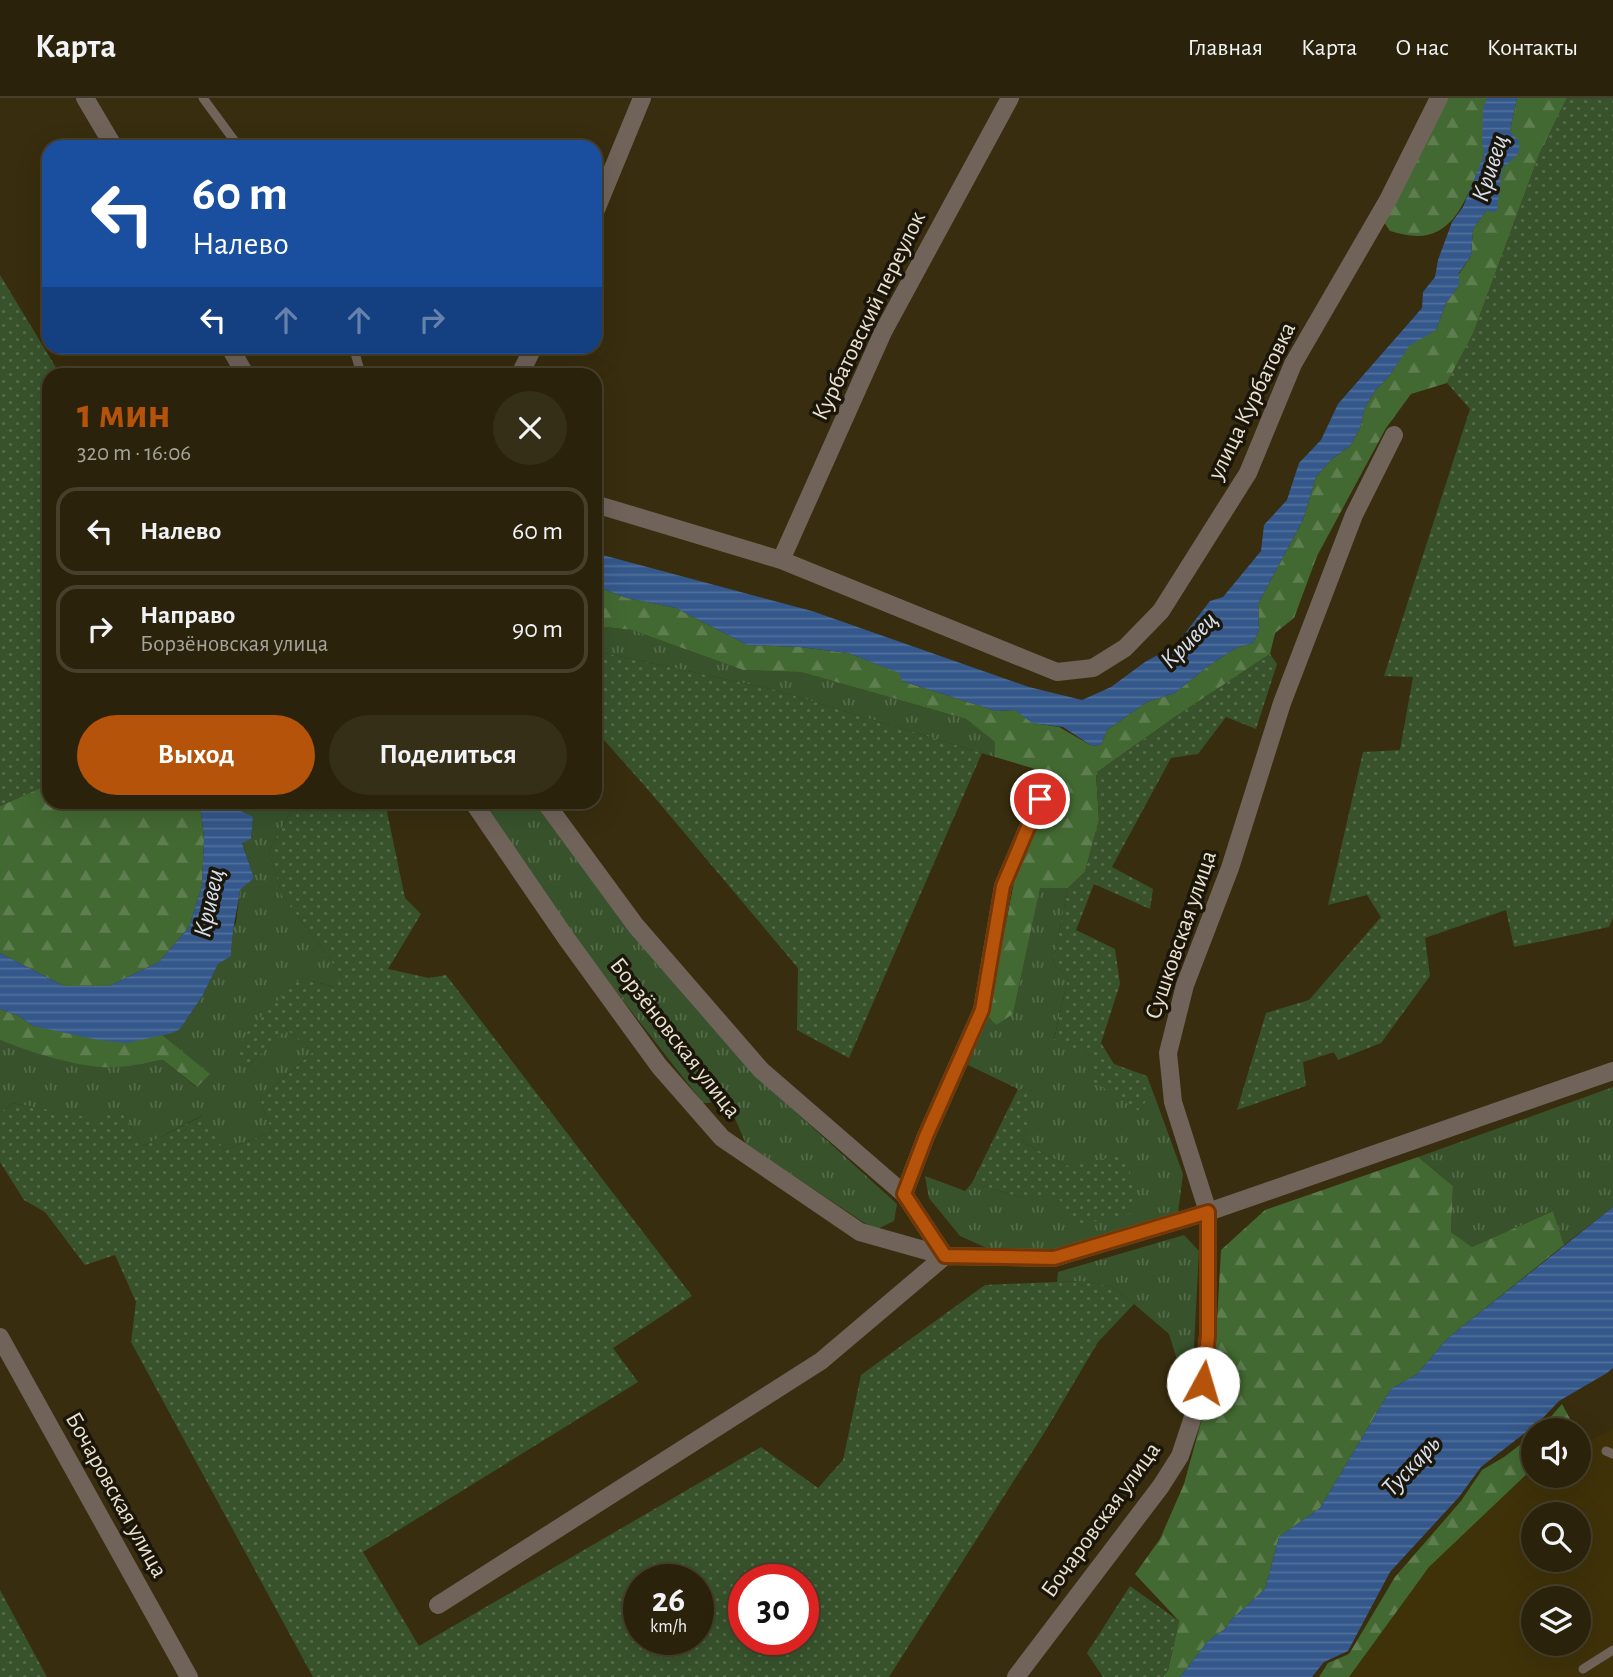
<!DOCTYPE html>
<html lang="ru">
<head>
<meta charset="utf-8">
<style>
  :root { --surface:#2a220a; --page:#362f18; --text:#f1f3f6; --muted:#a5a49c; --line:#463f2b; --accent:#b45309 }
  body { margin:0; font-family:"Alegreya Sans",sans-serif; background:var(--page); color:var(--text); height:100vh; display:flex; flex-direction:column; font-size:26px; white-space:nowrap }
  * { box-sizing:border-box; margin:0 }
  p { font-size:23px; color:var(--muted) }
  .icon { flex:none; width:38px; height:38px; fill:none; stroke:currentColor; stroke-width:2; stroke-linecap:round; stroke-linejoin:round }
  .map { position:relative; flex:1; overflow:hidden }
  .sheet { position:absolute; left:42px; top:270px; width:560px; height:441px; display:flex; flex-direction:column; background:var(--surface); border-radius:21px; box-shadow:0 7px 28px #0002,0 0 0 2px var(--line) }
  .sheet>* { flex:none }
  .top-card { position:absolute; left:42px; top:42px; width:560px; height:214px; border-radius:21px; box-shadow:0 7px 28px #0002,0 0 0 2px var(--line); background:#1a4fa0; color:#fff; overflow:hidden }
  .buttons { position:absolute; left:1521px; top:1320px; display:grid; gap:14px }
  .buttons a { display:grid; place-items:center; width:70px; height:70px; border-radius:50%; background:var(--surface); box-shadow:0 7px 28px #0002,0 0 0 2px var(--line); font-size:35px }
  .speed { position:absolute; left:623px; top:1466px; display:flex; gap:14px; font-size:35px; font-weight:700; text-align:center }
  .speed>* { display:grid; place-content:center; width:91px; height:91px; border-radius:50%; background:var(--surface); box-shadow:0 7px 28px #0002,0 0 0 2px var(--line); line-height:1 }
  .speed small { font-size:18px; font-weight:400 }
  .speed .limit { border:10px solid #d22; background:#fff; color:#111 }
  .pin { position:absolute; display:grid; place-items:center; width:60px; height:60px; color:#fff; margin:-30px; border:4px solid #fff; border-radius:50%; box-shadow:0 2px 7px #0007 }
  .me { position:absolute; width:77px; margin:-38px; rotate:6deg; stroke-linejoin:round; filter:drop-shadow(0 0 5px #0008) }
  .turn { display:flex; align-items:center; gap:24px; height:147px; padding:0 35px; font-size:32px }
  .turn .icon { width:91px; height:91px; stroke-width:2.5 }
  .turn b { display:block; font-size:49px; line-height:60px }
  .lanes { display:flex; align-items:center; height:66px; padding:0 35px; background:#0003; justify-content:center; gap:35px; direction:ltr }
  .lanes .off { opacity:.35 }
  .round { display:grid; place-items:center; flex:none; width:74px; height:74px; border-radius:37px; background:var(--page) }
  .overview { display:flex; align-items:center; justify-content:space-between; height:119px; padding:0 35px }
  h1 { font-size:42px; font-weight:700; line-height:52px; color:var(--accent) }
  .action { display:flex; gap:14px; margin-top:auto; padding:14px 35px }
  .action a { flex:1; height:80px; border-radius:42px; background:var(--accent); color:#fff; font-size:28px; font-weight:700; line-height:80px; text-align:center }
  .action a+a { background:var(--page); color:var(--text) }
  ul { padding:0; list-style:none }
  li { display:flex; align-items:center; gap:21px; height:88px; margin:0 14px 10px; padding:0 21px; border:4px solid var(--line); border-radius:21px }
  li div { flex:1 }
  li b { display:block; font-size:26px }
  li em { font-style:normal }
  header { display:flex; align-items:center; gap:42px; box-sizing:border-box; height:98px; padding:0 35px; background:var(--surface); border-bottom:2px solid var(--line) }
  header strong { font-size:33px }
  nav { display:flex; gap:38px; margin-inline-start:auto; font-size:24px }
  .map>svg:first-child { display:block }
  .built { fill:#3f3209; fill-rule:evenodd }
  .grass { fill:url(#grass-tufts) }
  .forest { fill:url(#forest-firs) }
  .park { fill:url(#park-dots); fill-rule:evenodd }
  .water { fill:url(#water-rules) }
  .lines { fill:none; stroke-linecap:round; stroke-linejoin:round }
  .service { stroke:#70635a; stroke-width:9 }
  .minor { stroke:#70635a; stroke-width:18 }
  .route-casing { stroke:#753606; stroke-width:18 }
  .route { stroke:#b45309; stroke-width:12 }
  .labels { text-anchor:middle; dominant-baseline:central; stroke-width:7; stroke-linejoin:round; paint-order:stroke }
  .street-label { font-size:24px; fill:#e9e2d1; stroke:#1b1609 }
  .water-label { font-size:26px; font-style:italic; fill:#d5e0f0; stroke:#1b1609 }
</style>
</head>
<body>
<header>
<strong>Карта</strong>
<nav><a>Главная</a><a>Карта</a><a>О нас</a><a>Контакты</a></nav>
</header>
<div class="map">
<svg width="1613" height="1579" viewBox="0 0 1613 1579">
  <defs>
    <pattern id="grass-tufts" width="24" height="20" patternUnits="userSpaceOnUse" patternTransform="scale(1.75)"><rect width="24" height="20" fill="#38532c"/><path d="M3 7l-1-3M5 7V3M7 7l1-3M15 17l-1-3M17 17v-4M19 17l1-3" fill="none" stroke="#556b4a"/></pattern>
    <pattern id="forest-firs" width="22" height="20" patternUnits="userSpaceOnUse" patternTransform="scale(1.75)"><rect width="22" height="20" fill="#436932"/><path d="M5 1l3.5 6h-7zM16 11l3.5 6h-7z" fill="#5e7e4f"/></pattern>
    <pattern id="park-dots" width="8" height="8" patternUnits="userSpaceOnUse" patternTransform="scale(1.75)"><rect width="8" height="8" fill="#38532c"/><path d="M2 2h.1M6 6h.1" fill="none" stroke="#556b4a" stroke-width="1.8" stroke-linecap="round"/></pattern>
    <pattern id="water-rules" width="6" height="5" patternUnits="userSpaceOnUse" patternTransform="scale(1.75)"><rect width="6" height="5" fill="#34588b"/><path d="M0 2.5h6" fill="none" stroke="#51709a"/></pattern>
  </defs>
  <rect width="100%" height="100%" fill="#382d0e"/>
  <path class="built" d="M1613,1331V1579H1349L1429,1469L1533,1370V1377H1578L1579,1340L1587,1344ZM1533,1416H1578V1461H1533ZM1533,1500H1578V1545H1533Z"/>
  <path class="grass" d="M595,528L632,532L743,572L801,574L875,595L966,621L995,644V659L775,592L595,553Z
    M242,704H296L269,753L282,797L343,879L334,889L301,880L247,969L286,931L313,954L260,1001L272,1034L224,1052L201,1018L143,1048L121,1013L97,1022L13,1005L0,1015V942L70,964L117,969L163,962L196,989L209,976L161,936L180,931L203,897L218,866L231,857V833L236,825L240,792L254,780L242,744L251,741L253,720L241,713Z
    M481,704H537L757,979L897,1106L894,1123L875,1132L746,1046L728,1004L703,1005L567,831Z
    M1040,789L1068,790L1053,865L1068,880L1054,941L1090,958L1139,1013L1153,994L1183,1076L1178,1115L1055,1154L991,1152L960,1138L929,1100L925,1078L965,1093L972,1085L1028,1101H1059L1070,1069L1022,1044L1035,993L1018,991L968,967L988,918L1013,916Z
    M1613,989V1109L1564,1147L1553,1113L1472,1149L1451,1134L1453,1088L1418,1059Z
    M1184,1137L1199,1153L1193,1266L1185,1287L1169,1236L1134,1206L1112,1189L1080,1183L1057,1184L1058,1174Z"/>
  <path class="forest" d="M1444,0H1487C1481,18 1484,36 1484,54C1484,64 1476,76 1473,85C1462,110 1449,138 1417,138C1408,138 1398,135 1390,133L1381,120Z
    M1517,0H1567L1539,57L1473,236L1447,285L1411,296L1386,330L1317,458L1294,520L1275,535L1270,556L1175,619L1096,675L1099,722L1085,774L1068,790H1040L1013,916L996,927L988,918L1015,779L1039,724L1052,676L995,659V644L966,621L875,595L801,574L743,572L632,532L595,528V488L627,500L676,510L747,547L800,549L848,555L900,575L902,583L996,613L1015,612L1033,625L1059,629L1092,648L1101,647L1107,632L1147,604L1175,595L1207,569L1236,550L1253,545L1259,532L1258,506L1303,422L1316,379L1331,362L1350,348L1360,330L1365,309L1375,293L1390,277L1409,247L1436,232L1446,205L1459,187V176L1471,158L1473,131L1486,113L1502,71Z
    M49,686V704H200L204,741L202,788L189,829L159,864L109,888H64L0,855V708Z
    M0,911L19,918L33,928L127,944L161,936L210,976L197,989L163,962C148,964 134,968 119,969C84,972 33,955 0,942Z
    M1418,1059L1453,1088L1451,1134L1472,1149L1553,1113L1564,1147L1448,1240L1417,1276L1391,1291L1320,1410L1279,1439L1265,1491L1231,1522L1225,1531L1208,1543L1180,1579H1163L1168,1572L1179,1523L1135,1476L1160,1441L1184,1386L1214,1277L1221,1152L1265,1112Z
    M1562,1306L1576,1332H1540L1541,1330Z
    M1533,1337V1370L1429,1469L1349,1579H1319L1328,1565L1349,1556L1395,1479L1461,1403L1482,1372L1504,1359Z"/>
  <path class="park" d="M1567,0H1613V820L1609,829L1514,849L1506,812L1425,840L1430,878L1381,945L1338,962L1334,954L1303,964L1306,988L1237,1012L1266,915L1309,902L1381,819L1367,797L1328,807L1363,654L1400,652L1413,579L1384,578L1470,311L1447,285L1473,236L1539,57Z
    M0,177L60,276H49V686L0,708Z
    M595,553L775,592L982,655L849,960L797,932L798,870L644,687L595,632Z
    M1270,556L1277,566L1256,631L1226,619L1198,656L1171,660L1112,769L1153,791L1150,811L1094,786L1076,832L1115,851L1120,886L1101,945L1114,966L1147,978L1153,994L1139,1013L1091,982L1090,958L1054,942L1068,880L1053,865L1068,790L1085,774L1099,722L1096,675L1175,619Z
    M296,704H385L405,800L421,816L388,871L429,880L446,877L692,1198L613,1250L638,1284L363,1454L419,1548L761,1349L818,1390L843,1362L861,1277L985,1187L1080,1183L1112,1189L1134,1206L1098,1244L1046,1332L889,1579H313L131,1244L136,1204L115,1157L85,1167L45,1114L24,1102L0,1064V1015L13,1005L97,1021L121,1013L143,1048L202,1018L224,1052L272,1034L260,1001L313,954L286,931L247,969L232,958L253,926L301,880L333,889L343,879L282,797L269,753ZM698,1482V1542H639V1482ZM803,1482V1542H744V1482Z
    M1018,991L1036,993L1022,1044L1070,1069L1118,1057L1129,1069L1137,1114L1078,1127L1059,1101H1028L972,1085Z
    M1130,1488L1179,1523L1168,1572L1163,1579H1103L1087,1555Z
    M0,1492L47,1579H0Z"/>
  <path class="water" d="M1487,0H1517L1510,33L1519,43V55L1502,71L1497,114L1486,113L1473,131L1471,158L1459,175V187L1446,205L1436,232L1409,248L1390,277L1375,293L1365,309L1360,330L1350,348L1331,362L1316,379L1303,422L1258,506L1259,532L1253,545L1236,550L1207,569L1175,595L1147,604L1107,632L1101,647L1092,648L1063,629L1032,625L1015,612L996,613L902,583L899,575L848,555L800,549L747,547L676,510L627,500L595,488V455L812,513L1029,589L1082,602L1111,589L1145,564L1176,547L1210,503L1223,499L1261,453L1264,427L1287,402L1299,365L1321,342L1338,306L1422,210L1423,194L1435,179L1438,162L1452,124L1463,109L1484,57L1482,43L1483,11Z
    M200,704H242L241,713L253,719L251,741L242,745L254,780L240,792C237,815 231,834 231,858L218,866L203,897L180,931L172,935L127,945L98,942L33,928L19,918L0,911V855L64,888H109L159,864L189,829L202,788L204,741Z
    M1613,1109V1270L1607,1275L1559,1303L1539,1324L1481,1369L1459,1399L1390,1474L1348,1553L1324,1564L1312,1579H1180L1208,1543L1225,1531L1231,1522L1265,1491L1279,1439L1320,1410L1391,1291L1417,1276L1448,1240Z"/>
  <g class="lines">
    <path class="service" d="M203,0L239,49
      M353,248L361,276
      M1606,1353L1613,1356
      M1583,1571L1613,1552"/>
    <path class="minor" d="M85,0L114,49
      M595,114L642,0
      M229,248L245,276
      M520,276L534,248
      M595,406L781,462L1057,574L1093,570L1125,550L1161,513L1248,375L1293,266L1388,102L1439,0
      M781,462L883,234L1010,0
      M473,704L566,840L659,968L722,1040L860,1134L945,1158
      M545,704L636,828L761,972L904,1096L945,1158
      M904,1096L926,1038L982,912L1003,788L1040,701
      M0,1239L189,1579
      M438,1507L821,1263L945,1158L1054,1160L1208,1114L1613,973
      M1016,1579L1161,1388L1180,1358L1191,1325L1203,1285L1208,1238V1114L1173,1004L1168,955L1185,887L1230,770L1282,605L1354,417L1394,337"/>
  </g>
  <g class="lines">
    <g class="route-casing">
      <path id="route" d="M1040,701L1003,788L982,912L926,1038L904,1096L945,1158L1054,1160L1208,1114V1238L1203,1285"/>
    </g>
    <use href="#route" class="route"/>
  </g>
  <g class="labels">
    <g class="street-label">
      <text transform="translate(869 218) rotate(-64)">Курбатовский переулок</text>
      <text transform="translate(1252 303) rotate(-64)">улица Курбатовка</text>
      <text transform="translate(1181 837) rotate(-71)">Сушковская улица</text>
      <text transform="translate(675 940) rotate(52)">Борзёновская улица</text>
      <text transform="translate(116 1397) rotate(61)">Бочаровская улица</text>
      <text transform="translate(1101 1422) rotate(-54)">Бочаровская улица</text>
    </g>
    <g class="water-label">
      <text transform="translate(1490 70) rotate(-72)">Кривец</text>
      <text transform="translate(1189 542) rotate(-45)">Кривец</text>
      <text transform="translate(209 805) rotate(-78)">Кривец</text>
      <text transform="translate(1411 1368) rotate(-47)">Тускарь</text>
    </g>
  </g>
</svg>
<div class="buttons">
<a><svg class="icon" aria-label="sound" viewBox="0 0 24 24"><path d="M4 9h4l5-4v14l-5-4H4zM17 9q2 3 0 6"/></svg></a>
<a><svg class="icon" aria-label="search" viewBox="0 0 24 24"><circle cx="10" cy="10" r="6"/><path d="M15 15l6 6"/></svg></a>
<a><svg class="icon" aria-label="layers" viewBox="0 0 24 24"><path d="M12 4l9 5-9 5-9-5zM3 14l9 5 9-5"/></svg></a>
</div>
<div class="speed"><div>26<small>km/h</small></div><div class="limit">30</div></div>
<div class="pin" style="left:1040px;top:701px;background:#d93025"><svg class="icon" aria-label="arrive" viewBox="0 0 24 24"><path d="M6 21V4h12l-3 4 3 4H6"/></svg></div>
<svg class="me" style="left:1203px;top:1285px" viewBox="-20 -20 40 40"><circle r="19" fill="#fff"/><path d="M0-13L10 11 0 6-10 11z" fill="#b45309"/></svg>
<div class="top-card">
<div class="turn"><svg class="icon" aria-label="left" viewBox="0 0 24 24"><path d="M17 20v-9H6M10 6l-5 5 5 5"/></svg><div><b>60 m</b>Налево</div></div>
<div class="lanes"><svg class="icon" aria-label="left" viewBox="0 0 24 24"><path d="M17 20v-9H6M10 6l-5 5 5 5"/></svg><svg class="icon off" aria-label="ahead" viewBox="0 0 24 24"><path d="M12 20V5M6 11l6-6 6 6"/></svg><svg class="icon off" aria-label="ahead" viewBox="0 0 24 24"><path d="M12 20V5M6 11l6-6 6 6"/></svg><svg class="icon off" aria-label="right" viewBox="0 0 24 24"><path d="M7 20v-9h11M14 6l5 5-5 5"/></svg></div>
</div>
<section class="sheet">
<div class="overview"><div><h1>1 мин</h1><p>320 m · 16:06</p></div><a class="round"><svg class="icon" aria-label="close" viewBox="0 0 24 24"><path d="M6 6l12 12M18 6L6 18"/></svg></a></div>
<ul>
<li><svg class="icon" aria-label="left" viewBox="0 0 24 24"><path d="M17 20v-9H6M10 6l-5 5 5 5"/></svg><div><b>Налево</b></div><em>60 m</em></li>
<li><svg class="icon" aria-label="right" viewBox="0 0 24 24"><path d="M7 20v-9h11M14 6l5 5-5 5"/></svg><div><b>Направо</b><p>Борзёновская улица</p></div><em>90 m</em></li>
</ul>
<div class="action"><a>Выход</a><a>Поделиться</a></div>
</section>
</div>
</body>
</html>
